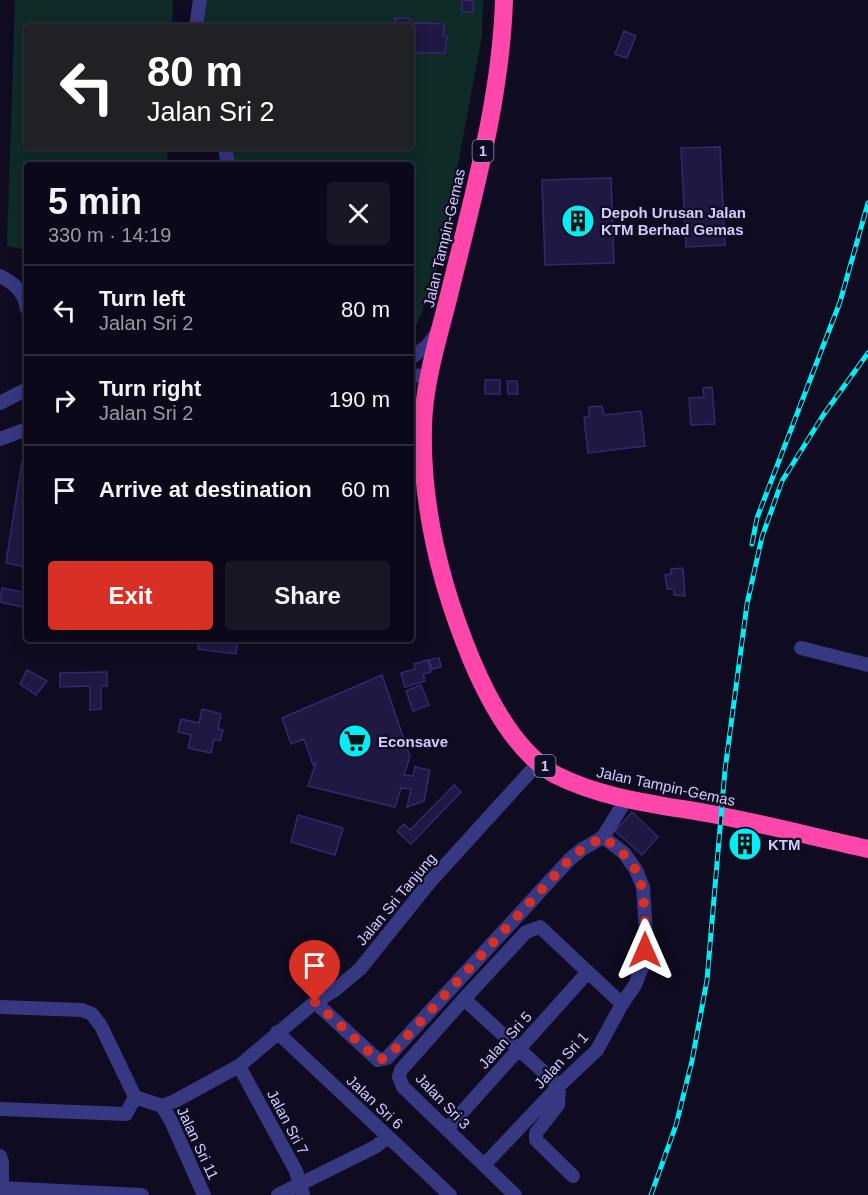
<!DOCTYPE html>
<html lang="en">
<head>
<meta charset="utf-8">
<style>
  :root { --surface:#0b0919; --page:#191726; --text:#f1f3f6; --muted:#9a9aa2; --line:#2b2a38; --accent:#d93025 }
  body { margin:0; font-family:Arial,sans-serif; background:var(--page); color:var(--text); height:100vh; display:flex; flex-direction:column; font-size:22px; white-space:nowrap }
  * { box-sizing:border-box; margin:0 }
  p { font-size:20px; color:var(--muted) }
  .icon { flex:none; width:33px; height:33px; fill:none; stroke:currentColor; stroke-width:2; stroke-linecap:round; stroke-linejoin:round }
  .map { position:relative; flex:1; overflow:hidden }
  .side { position:absolute; left:24px; top:162px; width:390px; height:480px; display:flex; flex-direction:column; background:var(--surface); border-radius:6px; box-shadow:0 3px 15px #0003,0 0 0 2px var(--line) }
  .side>* { flex:none }
  .top-card { position:absolute; left:24px; top:24px; width:390px; height:126px; border-radius:6px; box-shadow:0 3px 15px #0003,0 0 0 2px var(--line); background:#202124; color:#fff; overflow:hidden }
  .pin { position:absolute; display:grid; place-items:center; width:51px; height:51px; color:#fff; margin:-62px -26px; border-radius:50% 50% 50% 0; rotate:-45deg; box-shadow:0 0 6px #0007 }
  .pin .icon { rotate:45deg }
  .me { position:absolute; width:66px; margin:-33px; rotate:0deg; stroke-linejoin:round; filter:drop-shadow(0 0 4px #0008) }
  .turn { display:flex; align-items:center; gap:21px; height:126px; padding:0 24px; font-size:27px }
  .turn .icon { width:78px; height:78px; stroke-width:2.5 }
  .turn b { display:block; font-size:42px; line-height:51px }
  .round { display:grid; place-items:center; flex:none; width:63px; height:63px; border-radius:6px; background:var(--page) }
  .head { display:flex; align-items:center; justify-content:space-between; height:102px; padding:0 24px }
  h1 { font-size:36px; font-weight:600; line-height:45px }
  .action { display:flex; gap:12px; margin-top:auto; padding:12px 24px }
  .action a { flex:1; height:69px; border-radius:6px; background:var(--accent); color:#fff; font-size:24px; font-weight:600; line-height:69px; text-align:center }
  .action a+a { background:var(--page); color:var(--text) }
  ul { padding:0; list-style:none }
  li { display:flex; align-items:center; gap:18px; height:90px; padding:0 24px; border-top:2px solid var(--line) }
  li div { flex:1 }
  li b { display:block; font-size:22px }
  li em { font-style:normal }
  .map>svg:first-child { display:block }
  .green { fill:#0f2b28 }
  .building { fill:#1e1843; stroke:#32296f; stroke-width:1.5 }
  .lines { fill:none; stroke-linecap:round; stroke-linejoin:round }
  .minor { stroke:#363882; stroke-width:14 }
  .highway { stroke:#ff47ab; stroke-width:18 }
  .rail-casing { stroke:#00eff7; stroke-width:5 }
  .rail { stroke:#0f0c21; stroke-width:3; stroke-dasharray:9; stroke-linecap:butt }
  .route { stroke:#d93025; stroke-width:10; stroke-dasharray:0 18 }
  .labels { text-anchor:middle; dominant-baseline:central; stroke-width:4.5; stroke-linejoin:round; paint-order:stroke }
  .shield { fill:#0f0c21; stroke:#9592bc; stroke-width:1.5 }
  .shield-label { font-size:14px; font-weight:bold; fill:#cfccff }
  .poi-label { font-size:15px; font-weight:bold; fill:#cfccff; stroke:#0f0c21; text-anchor:start }
  .street-label { font-size:15px; fill:#cfccff; stroke:#0f0c21 }
</style>
</head>
<body>
<div class="map">
<svg width="868" height="1195" viewBox="0 0 868 1195">
  <rect width="100%" height="100%" fill="#0f0c21"/>
  <path class="green" d="M15,0H173L172,27H27V147H168L167,165H27V250L7,246Z
    M207,0H483L482,36L445,234L434,280L417,324L411,327V165H234L230,147H411V27H203Z"/>
  <path class="building" d="M462,0L473,1V12H462Z
    M395,18H410V27H396Z
    M414,23L444,24L443,36H447L445,53H411V36H415Z
    M624,31L636,36L627,58L615,54Z
    M720,147L725,245L686,247L681,148Z
    M611,178L614,263L545,265L542,180Z
    M485,380H500V394H485Z
    M507,381H517L518,394H508Z
    M712,387L715,424L691,425L689,398L704,397L703,388Z
    M602,406L604,415L641,411L645,446L588,453L584,417L589,416V407Z
    M22,462L27,463V567L6,563Z
    M683,568L685,596L674,595V589H667L665,575L671,574V569Z
    M2,588L27,593V608L0,602Z
    M199,639H238L236,654L198,649Z
    M439,658L441,667L432,669L429,660Z
    M428,660L431,672L423,674L425,681L405,687L401,673L415,669L414,664Z
    M27,670L47,681L36,695L20,684Z
    M107,672V686H101V709L90,710V686L60,687V673Z
    M382,675L410,757L404,775L413,776L415,767L430,770L424,801L407,807L411,789L401,788L395,807L308,786L316,763L313,765L304,739L291,744L282,718Z
    M421,685L429,705L413,711L406,691Z
    M202,709L221,714L218,729L223,730L220,741L214,739L211,753L188,748L191,735L178,732L181,719L199,723Z
    M454,785L461,792L411,844L397,831L404,824L410,830Z
    M632,812L658,837L642,855L615,831Z
    M298,815L343,828L335,855L291,842Z
    M739,837L754,840L752,851L736,848Z"/>
  <g class="lines">
    <path class="minor" d="M196,27L200,0
      M225,147L228,165
      M0,276C15,284 24,291 27,309
      M411,358L427,346L437,333
      M411,376L429,375
      M411,402L422,423
      M0,403L27,389
      M0,439L27,429
      M801,648L868,665
      M464,999L559,1086L558,1105L536,1133V1140L573,1176
      M315,1002L378,1060L387,1058L569,860L581,850L603,837L627,798
      M0,1007L82,1010L92,1014L101,1026L135,1097L162,1106L175,1101L239,1066L315,1002L335,990L360,969L429,883L539,762
      M277,1032L450,1195
      M239,1066L296,1171L303,1195
      M162,1106L170,1119L204,1195
      M0,1109L126,1114L135,1097
      M447,1129L588,972
      M0,1156L2,1162V1188
      M484,1165L559,1086L597,1050L622,1004L635,985L643,965L646,934L643,887L636,870L624,853L603,837
      M0,1188L142,1195
      M278,1195L375,1147L388,1137
      M515,1195L403,1087L399,1077L401,1070L464,999L526,932L540,927L622,1004"/>
    <path class="highway" d="M504,0C501,97 474,193 451,287C440,333 424,379 423,427C421,507 442,589 472,661C489,701 516,753 556,775C605,800 664,805 717,815C768,825 818,838 868,849"/>
    <g class="rail-casing">
      <path id="rail" d="M752,544L757,518L840,302L868,203
        M651,1195L676,1125L692,1061L707,980L725,770L747,604L762,537L782,481L824,414L868,353"/>
    </g>
    <use href="#rail" class="rail"/>
  </g>
  <g class="lines">
    <path class="route" d="M315,1002L378,1060L387,1058L569,860L581,850L603,837C632,860 642,869 644,907C645,922 646,935 645,950"/>
  </g>
  <defs>
    <g id="building-disc" transform="scale(1.725)"><circle r="9.5" fill="#00eff7" stroke="#0f0c21"/><path d="M-4-6H4V6H1V3H-1V6H-4ZM-2.5-4.3h1.7v1.8h-1.7ZM.8-4.3h1.7v1.8H.8ZM-2.5-1h1.7V.8h-1.7ZM.8-1h1.7V.8H.8Z" fill="#111"/></g>
    <g id="supermarket-disc" transform="scale(1.725)"><circle r="9.5" fill="#00eff7" stroke="#0f0c21"/><path d="M-6-5.5h2.5l.6 2H6L4.5 2H-2.5L-4.4-4H-6ZM-1.5 3.2a1.3 1.3 0 1 0 .1 0ZM3 3.2a1.3 1.3 0 1 0 .1 0Z" fill="#111"/></g>
  </defs>
  <g fill-rule="evenodd">
    <use href="#building-disc" x="578" y="221"/>
    <use href="#supermarket-disc" x="355" y="741"/>
    <use href="#building-disc" x="745" y="844"/>
  </g>
  <g class="labels">
    <g class="shield">
      <rect x="472.5" y="140" width="21" height="22" rx="4.5"/>
      <rect x="534.5" y="755" width="21" height="22" rx="4.5"/>
    </g>
    <g class="shield-label">
      <text x="483" y="151">1</text>
      <text x="545" y="766">1</text>
    </g>
    <g class="poi-label">
      <text x="601" y="212">Depoh Urusan Jalan<tspan x="601" dy="17">KTM Berhad Gemas</tspan></text>
      <text x="378" y="741">Econsave</text>
      <text x="768" y="844">KTM</text>
    </g>
    <g class="street-label">
      <text transform="translate(444 238) rotate(-77)">Jalan Tampin-Gemas</text>
      <text transform="translate(666 786) rotate(12)">Jalan Tampin-Gemas</text>
      <text transform="translate(396 899) rotate(-50)">Jalan Sri Tanjung</text>
      <text transform="translate(505 1040) rotate(-48)">Jalan Sri 5</text>
      <text transform="translate(561 1060) rotate(-47)">Jalan Sri 1</text>
      <text transform="translate(443 1101) rotate(46)">Jalan Sri 3</text>
      <text transform="translate(375 1102) rotate(43)">Jalan Sri 6</text>
      <text transform="translate(288 1122) rotate(62)">Jalan Sri 7</text>
      <text transform="translate(198 1143) rotate(65)">Jalan Sri 11</text>
    </g>
  </g>
</svg>
<div class="pin" style="left:315px;top:1002px;background:#d93025"><svg class="icon" aria-label="arrive" viewBox="0 0 24 24"><path d="M6 21V4h12l-3 4 3 4H6"/></svg></div>
<svg class="me" style="left:645px;top:950px" viewBox="-20 -20 40 40"><path d="M0-17L14 15 0 8-14 15z" fill="#d93025" stroke="#fff" stroke-width="4"/></svg>
<div class="top-card">
<div class="turn"><svg class="icon" aria-label="left" viewBox="0 0 24 24"><path d="M17 20v-9H6M10 6l-5 5 5 5"/></svg><div><b>80 m</b>Jalan Sri 2</div></div>
</div>
<section class="side">
<div class="head"><div><h1>5 min</h1><p>330 m · 14:19</p></div><a class="round"><svg class="icon" aria-label="close" viewBox="0 0 24 24"><path d="M6 6l12 12M18 6L6 18"/></svg></a></div>
<ul>
<li><svg class="icon" aria-label="left" viewBox="0 0 24 24"><path d="M17 20v-9H6M10 6l-5 5 5 5"/></svg><div><b>Turn left</b><p>Jalan Sri 2</p></div><em>80 m</em></li>
<li><svg class="icon" aria-label="right" viewBox="0 0 24 24"><path d="M7 20v-9h11M14 6l5 5-5 5"/></svg><div><b>Turn right</b><p>Jalan Sri 2</p></div><em>190 m</em></li>
<li><svg class="icon" aria-label="arrive" viewBox="0 0 24 24"><path d="M6 21V4h12l-3 4 3 4H6"/></svg><div><b>Arrive at destination</b></div><em>60 m</em></li>
</ul>
<div class="action"><a>Exit</a><a>Share</a></div>
</section>
</div>
</body>
</html>
